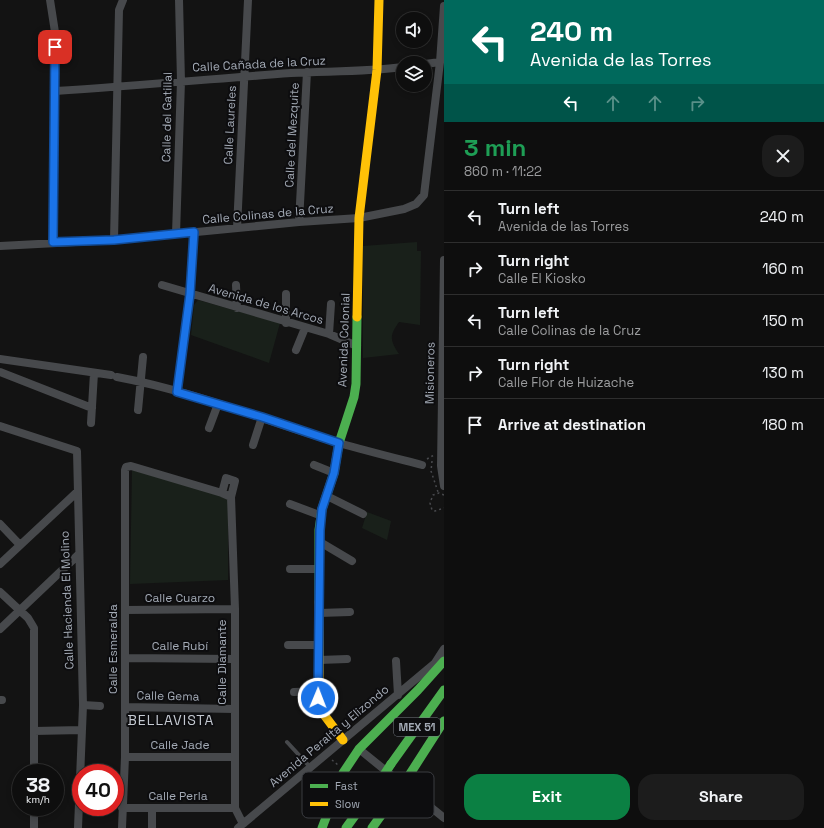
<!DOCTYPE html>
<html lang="en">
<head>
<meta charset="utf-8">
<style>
  :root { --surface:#0e0e0e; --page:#1c1c1c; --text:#f1f3f6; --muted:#9b9c9e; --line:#2e2e2e; --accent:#0b8043 }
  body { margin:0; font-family:"Space Grotesk",sans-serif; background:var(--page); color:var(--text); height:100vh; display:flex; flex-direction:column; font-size:15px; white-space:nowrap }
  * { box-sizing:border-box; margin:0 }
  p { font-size:13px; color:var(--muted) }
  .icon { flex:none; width:22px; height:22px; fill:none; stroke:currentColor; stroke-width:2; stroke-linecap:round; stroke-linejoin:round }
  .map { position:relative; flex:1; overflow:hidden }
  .sheet { display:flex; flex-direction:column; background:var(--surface); width:380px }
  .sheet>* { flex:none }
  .guide { background:#00695c; color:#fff; overflow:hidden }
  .buttons { position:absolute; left:396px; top:12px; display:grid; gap:8px }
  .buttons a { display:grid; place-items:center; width:36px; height:36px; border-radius:50%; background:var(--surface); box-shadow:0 2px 6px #0003,0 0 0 1px var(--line); font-size:20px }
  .speed { position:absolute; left:12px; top:764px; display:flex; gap:8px; font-size:20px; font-weight:700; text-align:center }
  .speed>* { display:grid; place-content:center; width:52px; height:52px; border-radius:50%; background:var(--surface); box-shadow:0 2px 6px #0003,0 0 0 1px var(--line); line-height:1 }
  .speed small { font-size:10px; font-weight:400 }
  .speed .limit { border:6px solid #d22; background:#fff; color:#111 }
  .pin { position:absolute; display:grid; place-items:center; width:34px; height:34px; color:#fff; margin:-17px; border-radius:8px; box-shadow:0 2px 6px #0006 }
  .me { position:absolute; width:44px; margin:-22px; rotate:1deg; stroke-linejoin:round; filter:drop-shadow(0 0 3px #0008) }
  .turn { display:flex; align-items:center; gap:14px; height:84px; padding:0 20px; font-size:18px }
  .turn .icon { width:52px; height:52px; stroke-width:2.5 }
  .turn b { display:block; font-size:28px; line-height:34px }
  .lanes { display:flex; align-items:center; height:38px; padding:0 20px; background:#0003; justify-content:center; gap:20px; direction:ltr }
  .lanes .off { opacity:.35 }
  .round { display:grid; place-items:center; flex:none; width:42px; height:42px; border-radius:16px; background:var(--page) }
  .overview { display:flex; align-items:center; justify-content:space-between; height:68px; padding:0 20px }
  h1 { font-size:24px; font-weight:700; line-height:30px; color:#1e9e55 }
  .cta { display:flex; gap:8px; margin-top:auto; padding:8px 20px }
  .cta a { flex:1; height:46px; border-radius:16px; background:var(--accent); color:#fff; font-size:16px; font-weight:700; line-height:46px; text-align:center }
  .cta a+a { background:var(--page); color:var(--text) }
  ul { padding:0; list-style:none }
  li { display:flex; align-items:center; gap:12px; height:52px; padding:0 20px; border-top:1px solid var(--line) }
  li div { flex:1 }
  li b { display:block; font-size:15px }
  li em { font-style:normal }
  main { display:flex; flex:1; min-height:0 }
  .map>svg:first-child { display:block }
  .green { fill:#19201a }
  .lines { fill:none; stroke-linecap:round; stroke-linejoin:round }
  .path { stroke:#494a4e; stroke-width:1.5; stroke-dasharray:2 3; stroke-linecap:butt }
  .lane { stroke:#47494c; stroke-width:4 }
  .street { stroke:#47494c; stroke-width:8 }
  .fast { stroke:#4caf50; stroke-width:9 }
  .slow { stroke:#ffc107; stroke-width:9 }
  .fast-bridge { stroke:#4caf50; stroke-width:9 }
  .route-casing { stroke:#114b97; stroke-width:10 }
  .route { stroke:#1a73e8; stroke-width:7 }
  .labels { text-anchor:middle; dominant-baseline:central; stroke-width:4; stroke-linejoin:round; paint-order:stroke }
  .shield { fill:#0d0d0f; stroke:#767b83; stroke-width:1 }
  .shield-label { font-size:11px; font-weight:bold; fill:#a3aab5 }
  .street-label { font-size:12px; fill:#a3aab5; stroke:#0d0d0f }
  .quarter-label { font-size:14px; letter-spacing:1px; fill:#c4c9d1; stroke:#0d0d0f }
  .key { fill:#0d0d0f; stroke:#3a3c41; stroke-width:1 }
  .key-label { font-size:11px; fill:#a3aab5 }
</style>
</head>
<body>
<main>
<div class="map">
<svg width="444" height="828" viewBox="0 0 444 828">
  <rect width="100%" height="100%" fill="#131313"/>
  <path class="green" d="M417,242V251H421L420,325L399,322C389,336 390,340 399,354L363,358V246Z
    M198,300L280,323L269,363L191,335L194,305Z
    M132,470L217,494L228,500V580L130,584Z
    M367,512L391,521L387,540L362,528Z"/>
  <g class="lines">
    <path class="path" d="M427,459L434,455
      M432,461L431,471L438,492
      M444,495L439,493L433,495L430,503L432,510L435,511L444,508
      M332,760L338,765"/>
    <path class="lane" d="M287,742L310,767"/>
    <path class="street" d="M50,0L55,32L53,242
      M425,64L440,62
      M55,91C134,86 212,79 291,73C328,71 366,72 403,67
      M299,222L307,72
      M237,228L248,0
      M176,234L181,81L179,0
      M114,240L119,10L123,0
      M0,246L114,240L299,222L359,218L404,209L416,204L424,195L440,62L444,6
      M444,260L441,466L444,486
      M162,285L329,334L357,346
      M236,285L237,308
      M286,294V323
      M329,334L331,304
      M296,350L305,328
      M0,359L111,375
      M0,372L92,408
      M117,377C193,391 265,421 339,443C367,451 395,458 422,465
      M177,392L190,294L194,232
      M138,410L143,357
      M91,423L94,373
      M0,426L77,451L83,705L78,828
      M209,428L218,404
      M253,445L262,417
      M314,465L334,473
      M222,493L226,478L235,481L231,497L235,609V808L243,824
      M327,496L363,514
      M290,504L322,516
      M0,524L20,545
      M320,542L352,561
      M0,564L76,493
      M290,569H319
      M0,592L28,618L34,628V773
      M125,610L235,609
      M319,613L350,612
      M0,629L78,555
      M288,645H319
      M125,658L234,659
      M319,660L347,659
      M396,661L398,695
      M437,667L435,663L444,649
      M294,692L319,691
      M0,700H2
      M83,705L100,706
      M125,707L234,709
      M34,731L82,730
      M359,749L444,818
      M125,757H234
      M122,808H235
      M152,808V828
      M34,828V807
      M122,828L125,757V470L126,467L131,466L222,493L231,497
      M238,828L435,663"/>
    <path class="fast" d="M319,602V530L322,509L334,473L339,443L354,397L356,384L357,317
      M391,764L444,690
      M408,777L444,721
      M322,828L343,773L359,749L418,690L444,661
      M346,828L380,781
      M372,828L398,792"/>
    <path class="slow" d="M357,317L359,218L377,70L379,0
      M319,602V708L343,740"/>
    <path class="fast-bridge" d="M380,781L391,764
      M398,792L408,777"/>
  </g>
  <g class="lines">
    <g class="route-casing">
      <path id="route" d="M55,47L53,242L114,240L194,232L190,294L177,392L262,417L339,443L334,473L322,509L320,530L318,698"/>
    </g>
    <use href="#route" class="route"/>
  </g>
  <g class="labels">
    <rect class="shield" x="394" y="718" width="46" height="18" rx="3"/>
    <g class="shield-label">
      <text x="417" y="727">MEX 51</text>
    </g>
    <g class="street-label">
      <text transform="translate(259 64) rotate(-3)">Calle Cañada de la Cruz</text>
      <text transform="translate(167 117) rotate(-89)">Calle del Gatillal</text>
      <text transform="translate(230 125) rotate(-87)">Calle Laureles</text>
      <text transform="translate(292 135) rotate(-87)">Calle del Mezquite</text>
      <text transform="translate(268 214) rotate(-5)">Calle Colinas de la Cruz</text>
      <text transform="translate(266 304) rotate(16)">Avenida de los Arcos</text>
      <text transform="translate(344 340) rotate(-88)">Avenida Colonial</text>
      <text transform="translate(430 373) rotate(-89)">Misioneros</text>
      <text x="180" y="598">Calle Cuarzo</text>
      <text transform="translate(67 600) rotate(-92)">Calle Hacienda El Molino</text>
      <text x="180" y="646">Calle Rubí</text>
      <text transform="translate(113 649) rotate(-90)">Calle Esmeralda</text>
      <text transform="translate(222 662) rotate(-90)">Calle Diamante</text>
      <text transform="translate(168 696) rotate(1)">Calle Gema</text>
      <text transform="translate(329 736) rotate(-40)">Avenida Peralta y Elizondo</text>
      <text x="180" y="745">Calle Jade</text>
      <text x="178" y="796">Calle Perla</text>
    </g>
    <g class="quarter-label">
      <text x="171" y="720">BELLAVISTA</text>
    </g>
  </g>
  <rect x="302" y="772" width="132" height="46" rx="6" class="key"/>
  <rect x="310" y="784" width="18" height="4" fill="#4caf50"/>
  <rect x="310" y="802" width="18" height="4" fill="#ffc107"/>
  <g class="key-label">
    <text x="335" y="790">Fast</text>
    <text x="335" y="808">Slow</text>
  </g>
</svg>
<div class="buttons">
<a><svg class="icon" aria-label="sound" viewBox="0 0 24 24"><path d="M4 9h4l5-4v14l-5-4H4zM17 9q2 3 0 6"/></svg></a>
<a><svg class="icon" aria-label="layers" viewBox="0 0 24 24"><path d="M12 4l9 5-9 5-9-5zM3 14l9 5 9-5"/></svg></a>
</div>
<div class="speed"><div>38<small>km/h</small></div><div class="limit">40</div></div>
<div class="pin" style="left:55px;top:47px;background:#d93025"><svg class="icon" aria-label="arrive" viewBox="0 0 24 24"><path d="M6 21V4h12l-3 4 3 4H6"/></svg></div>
<svg class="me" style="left:318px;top:698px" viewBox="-20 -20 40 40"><circle r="17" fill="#1a73e8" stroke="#fff" stroke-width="3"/><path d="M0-11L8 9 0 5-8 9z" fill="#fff"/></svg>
</div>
<section class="sheet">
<div class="guide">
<div class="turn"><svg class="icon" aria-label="left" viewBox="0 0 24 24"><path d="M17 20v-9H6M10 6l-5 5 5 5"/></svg><div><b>240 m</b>Avenida de las Torres</div></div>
<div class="lanes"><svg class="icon" aria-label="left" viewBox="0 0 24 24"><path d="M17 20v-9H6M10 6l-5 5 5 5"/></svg><svg class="icon off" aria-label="ahead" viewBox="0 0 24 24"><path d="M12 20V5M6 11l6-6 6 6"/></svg><svg class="icon off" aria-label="ahead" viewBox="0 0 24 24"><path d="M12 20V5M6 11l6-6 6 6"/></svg><svg class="icon off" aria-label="right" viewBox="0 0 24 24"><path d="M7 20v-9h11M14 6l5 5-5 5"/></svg></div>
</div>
<div class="overview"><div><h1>3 min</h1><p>860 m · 11:22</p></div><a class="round"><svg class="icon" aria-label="close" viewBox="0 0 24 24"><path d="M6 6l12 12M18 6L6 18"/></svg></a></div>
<ul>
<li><svg class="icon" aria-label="left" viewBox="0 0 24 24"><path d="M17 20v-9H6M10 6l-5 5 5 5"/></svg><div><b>Turn left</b><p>Avenida de las Torres</p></div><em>240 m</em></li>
<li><svg class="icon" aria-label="right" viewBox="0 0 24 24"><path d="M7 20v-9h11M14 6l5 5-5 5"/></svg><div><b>Turn right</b><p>Calle El Kiosko</p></div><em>160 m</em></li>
<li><svg class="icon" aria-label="left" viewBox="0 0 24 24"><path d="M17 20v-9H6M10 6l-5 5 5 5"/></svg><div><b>Turn left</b><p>Calle Colinas de la Cruz</p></div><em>150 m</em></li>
<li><svg class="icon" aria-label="right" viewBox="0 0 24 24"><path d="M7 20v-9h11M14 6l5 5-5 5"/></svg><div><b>Turn right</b><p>Calle Flor de Huizache</p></div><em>130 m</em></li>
<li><svg class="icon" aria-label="arrive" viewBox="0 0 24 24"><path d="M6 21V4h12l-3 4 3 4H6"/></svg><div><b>Arrive at destination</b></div><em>180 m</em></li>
</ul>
<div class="cta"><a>Exit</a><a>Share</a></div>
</section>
</main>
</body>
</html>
